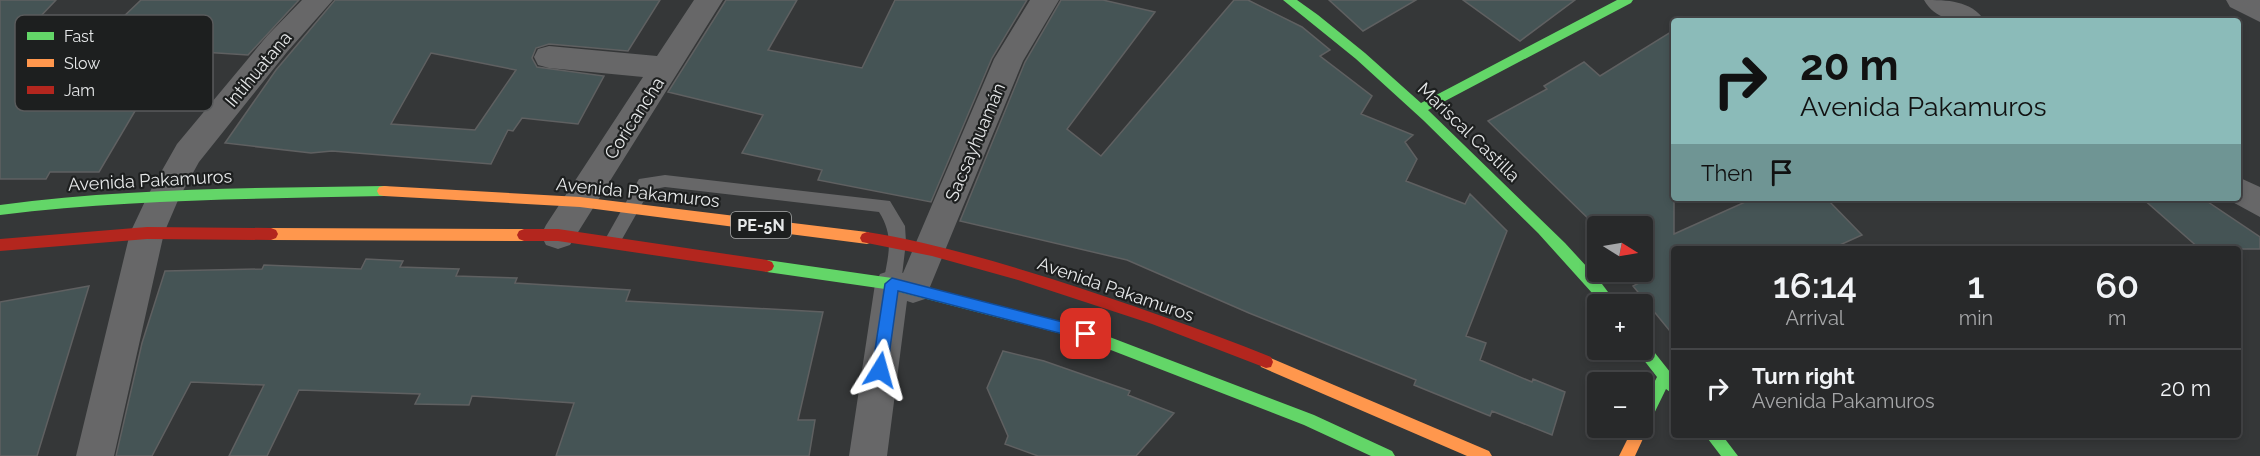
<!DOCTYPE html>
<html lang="en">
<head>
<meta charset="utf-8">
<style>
  :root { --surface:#28292a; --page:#303132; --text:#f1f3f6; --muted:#a5a6a8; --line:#444547 }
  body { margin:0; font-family:Raleway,sans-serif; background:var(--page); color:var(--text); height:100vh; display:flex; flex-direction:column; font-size:22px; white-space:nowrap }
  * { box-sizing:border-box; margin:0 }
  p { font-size:20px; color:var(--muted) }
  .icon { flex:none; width:33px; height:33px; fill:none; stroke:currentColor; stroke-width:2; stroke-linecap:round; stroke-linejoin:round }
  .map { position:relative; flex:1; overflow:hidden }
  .side { position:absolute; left:1671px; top:246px; width:570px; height:192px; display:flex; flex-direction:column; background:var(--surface); border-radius:6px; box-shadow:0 3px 9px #0003,0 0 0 2px var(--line) }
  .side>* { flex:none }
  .top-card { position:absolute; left:1671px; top:18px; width:570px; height:183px; border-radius:6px; box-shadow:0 3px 9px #0003,0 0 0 2px var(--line); background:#8bbbb9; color:#111; overflow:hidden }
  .needle { width:39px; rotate:101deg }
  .controls { position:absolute; left:1587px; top:216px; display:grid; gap:12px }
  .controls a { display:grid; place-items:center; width:66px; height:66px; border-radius:6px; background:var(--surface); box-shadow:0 3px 9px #0003,0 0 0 2px var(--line); font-size:30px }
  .pin { position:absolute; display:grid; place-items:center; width:51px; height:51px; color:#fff; margin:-26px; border-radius:12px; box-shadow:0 3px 9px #0006 }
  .me { position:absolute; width:66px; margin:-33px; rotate:8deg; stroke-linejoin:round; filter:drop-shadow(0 0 4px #0008) }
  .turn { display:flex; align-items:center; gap:21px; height:126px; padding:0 30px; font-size:27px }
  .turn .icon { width:78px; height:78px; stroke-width:2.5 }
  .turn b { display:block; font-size:42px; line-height:51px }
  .then { display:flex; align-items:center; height:57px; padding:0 30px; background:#0003; gap:12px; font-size:22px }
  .eta { display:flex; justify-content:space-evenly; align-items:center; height:102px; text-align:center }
  .eta b { font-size:36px; font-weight:600; line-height:42px }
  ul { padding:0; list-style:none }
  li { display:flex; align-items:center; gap:18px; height:78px; padding:0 30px; border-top:2px solid var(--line) }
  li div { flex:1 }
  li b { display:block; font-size:22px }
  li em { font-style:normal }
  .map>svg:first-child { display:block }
  .building { fill:#455455; stroke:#5f6061; stroke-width:1.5; fill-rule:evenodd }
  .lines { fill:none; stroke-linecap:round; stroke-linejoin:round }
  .lane { fill:#676768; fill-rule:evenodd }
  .street { fill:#676768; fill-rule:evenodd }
  .fast { fill:#63d668; fill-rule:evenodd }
  .slow { fill:#ff974d; fill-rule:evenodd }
  .jam { fill:#b3261e; fill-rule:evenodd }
  .route { fill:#1a73e8; stroke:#114b97; stroke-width:1.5 }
  .labels { text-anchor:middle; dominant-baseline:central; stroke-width:4.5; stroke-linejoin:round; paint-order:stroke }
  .shield { fill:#1d1f1f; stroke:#aaacac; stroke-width:1.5 }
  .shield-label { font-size:16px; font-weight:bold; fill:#e6e8e9 }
  .street-label { font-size:18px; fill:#e6e8e9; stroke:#1d1f1f }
  .key { fill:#1d1f1f; stroke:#595b5c; stroke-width:1.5 }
  .key-label { font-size:16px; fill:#e6e8e9 }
</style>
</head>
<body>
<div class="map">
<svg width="2260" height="456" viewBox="0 0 2260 456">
  <rect width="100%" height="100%" fill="#353738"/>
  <path class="building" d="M0,0H56L38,19H121L141,0H299L248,55L171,50L99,172H50L46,179H0Z
    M335,0H660L628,51L549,44L536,48L532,58L537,67L604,76L578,124L522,118L513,131L508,130L491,164L332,151L311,153L225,143L276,70ZM431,53L516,70L475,130L391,124Z
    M726,0H797L768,50L862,68L895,0H1027L992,58L931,202L818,180L822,170L742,153L763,115L668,92Z
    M1061,0H1103L1155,12L1067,129L1101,156L1234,0H1248L1302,27L1330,50L1320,56L1372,96L1361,114L1413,135L1405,142L1417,159L1406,181L1465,204L1470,194L1507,231L1466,336L1486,343L1480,360L1532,382L1533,379L1565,392L1552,435L1492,411L1490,416L1414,385L1416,380L1249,313L1127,260L960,221L1025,62Z
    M1329,0H1416L1363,31Z
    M1463,0H1575L1520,41Z
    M1674,30V234L1754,198H1826L1862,235L1831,249H1674V336L1633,286L1649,278L1642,272V226L1598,228L1488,121L1547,89L1544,86L1584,62L1600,76Z
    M2142,198H2202L2260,237V249H2200Z
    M366,259L403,261L400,267L459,269L456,276L517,278L515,283L630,290L626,301L823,312L798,420H815L809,456H556L574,403L472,396L469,405L415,404L420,394L299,390L267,456H229L264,385L191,382L152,456H116L142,343L165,271L262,269L264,265L361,269Z
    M89,286L37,456H0V302Z
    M1003,351L1044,361L1130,391L1128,395L1174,413L1136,456H1038L1005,444L1008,436L987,388Z"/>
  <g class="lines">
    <path class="lane" d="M665,175L890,201L905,226L906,242L901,284L898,289L892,291L886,289L883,284C888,256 895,237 879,212L665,187L650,190L617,248H605L603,243L639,179Z"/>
    <path class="street" d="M302,0H333L287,52L199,162L179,198L164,233L114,456H76L130,233L148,195L177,144L267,36Z
      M694,0H723L570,245L558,249L546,245L541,235L546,225L643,77L549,68L538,65L534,57L538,49L549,46L657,56Z
      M1030,0H1059L1023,61L925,299L913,303L907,301L887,456H849L875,284L880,274L892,270L903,273L994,59Z
      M1924,0C1947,0 1971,0 1985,21C1961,21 1937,23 1924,0Z
      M2226,0H2260V22L2230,7Z
      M2238,177L2260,187V217L2227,199L2238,198Z"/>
    <path class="fast" d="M1283,0H1297L1318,15L1365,53L1421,103L1617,0H1633L1631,3L1428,110L1565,243L1599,280L1617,304H1602L1538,233L1423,120L1356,59Z
      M384,186L389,187L391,191L389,195L384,196C255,199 128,199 0,215V205C128,188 255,188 384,186Z
      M767,260L892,278L1086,328L1314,415L1392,451L1395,456H1371L1304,425L1085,340L892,290L767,272L762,270L760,266L762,262Z
      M1642,341L1647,343L1674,377V395L1666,389L1647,428L1642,430L1637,428H1642V406L1657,377L1636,350H1642Z
      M1705,435H1722L1738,456H1721Z"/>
    <path class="slow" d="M384,186L580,197L867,232L872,234L874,238L872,242L867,244L580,207L384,196L379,195L377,191L379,187Z
      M271,228L524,229L529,231L531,235L529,239L524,241L271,240L266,238L264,234L266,230Z
      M1266,356L1489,451L1492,456H1467L1261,367L1259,362L1261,357Z
      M1642,422L1648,428L1635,456H1619L1633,428H1642Z"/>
    <path class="jam" d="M147,227L271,228L276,230L278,234L276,238L271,240L147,239L0,251V239Z
      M524,229H558L767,260L772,262L774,266L772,270L767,272L558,241H524L519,239L517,235L519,231Z
      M867,232C930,242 991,260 1052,279C1126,303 1199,328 1271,357L1273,362L1271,367L1266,368L1152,324L1018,280L932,256L862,242L860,238L862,234Z"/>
  </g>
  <path class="route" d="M892,278L1086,328L1093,334L1086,340L898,291L887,370L880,377L872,370L885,284Z"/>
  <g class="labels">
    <rect class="shield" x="731" y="212" width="60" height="26" rx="4.5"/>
    <g class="shield-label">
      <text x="761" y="225">PE-5N</text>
    </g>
    <g class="street-label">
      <text transform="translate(258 69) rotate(-50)">Intihuatana</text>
      <text transform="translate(634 118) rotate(-57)">Coricancha</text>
      <text transform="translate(1469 132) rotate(44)">Mariscal Castilla</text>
      <text transform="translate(975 142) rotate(-67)">Sacsayhuamán</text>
      <text transform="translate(150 180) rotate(-3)">Avenida Pakamuros</text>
      <text transform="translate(638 192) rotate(6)">Avenida Pakamuros</text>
      <text transform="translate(1116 289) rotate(19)">Avenida Pakamuros</text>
    </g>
  </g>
  <rect x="15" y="15" width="198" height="96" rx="9" class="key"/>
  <rect x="27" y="32" width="27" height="8" fill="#63d668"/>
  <rect x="27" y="59" width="27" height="8" fill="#ff974d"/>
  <rect x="27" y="86" width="27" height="8" fill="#b3261e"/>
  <g class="key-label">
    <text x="64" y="42">Fast</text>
    <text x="64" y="69">Slow</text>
    <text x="64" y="96">Jam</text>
  </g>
</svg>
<div class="controls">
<a><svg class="needle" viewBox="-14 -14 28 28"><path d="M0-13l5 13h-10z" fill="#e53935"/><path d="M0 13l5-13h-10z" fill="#a5a6a8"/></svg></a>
<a>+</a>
<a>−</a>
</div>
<div class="pin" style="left:1086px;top:334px;background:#d93025"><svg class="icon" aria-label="arrive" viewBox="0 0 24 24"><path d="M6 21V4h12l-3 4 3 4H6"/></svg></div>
<svg class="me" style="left:880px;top:370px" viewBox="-20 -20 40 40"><path d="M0-17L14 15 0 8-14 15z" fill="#1a73e8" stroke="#fff" stroke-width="4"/></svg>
<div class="top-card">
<div class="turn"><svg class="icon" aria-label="right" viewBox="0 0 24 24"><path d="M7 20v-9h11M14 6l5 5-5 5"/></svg><div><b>20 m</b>Avenida Pakamuros</div></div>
<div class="then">Then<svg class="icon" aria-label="arrive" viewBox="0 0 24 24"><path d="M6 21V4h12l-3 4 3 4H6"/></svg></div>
</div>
<section class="side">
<div class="eta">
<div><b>16:14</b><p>Arrival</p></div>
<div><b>1</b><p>min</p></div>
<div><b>60</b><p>m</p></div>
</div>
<ul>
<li><svg class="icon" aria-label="right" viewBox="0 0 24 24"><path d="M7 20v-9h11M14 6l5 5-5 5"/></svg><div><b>Turn right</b><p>Avenida Pakamuros</p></div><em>20 m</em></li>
</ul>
</section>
</div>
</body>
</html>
